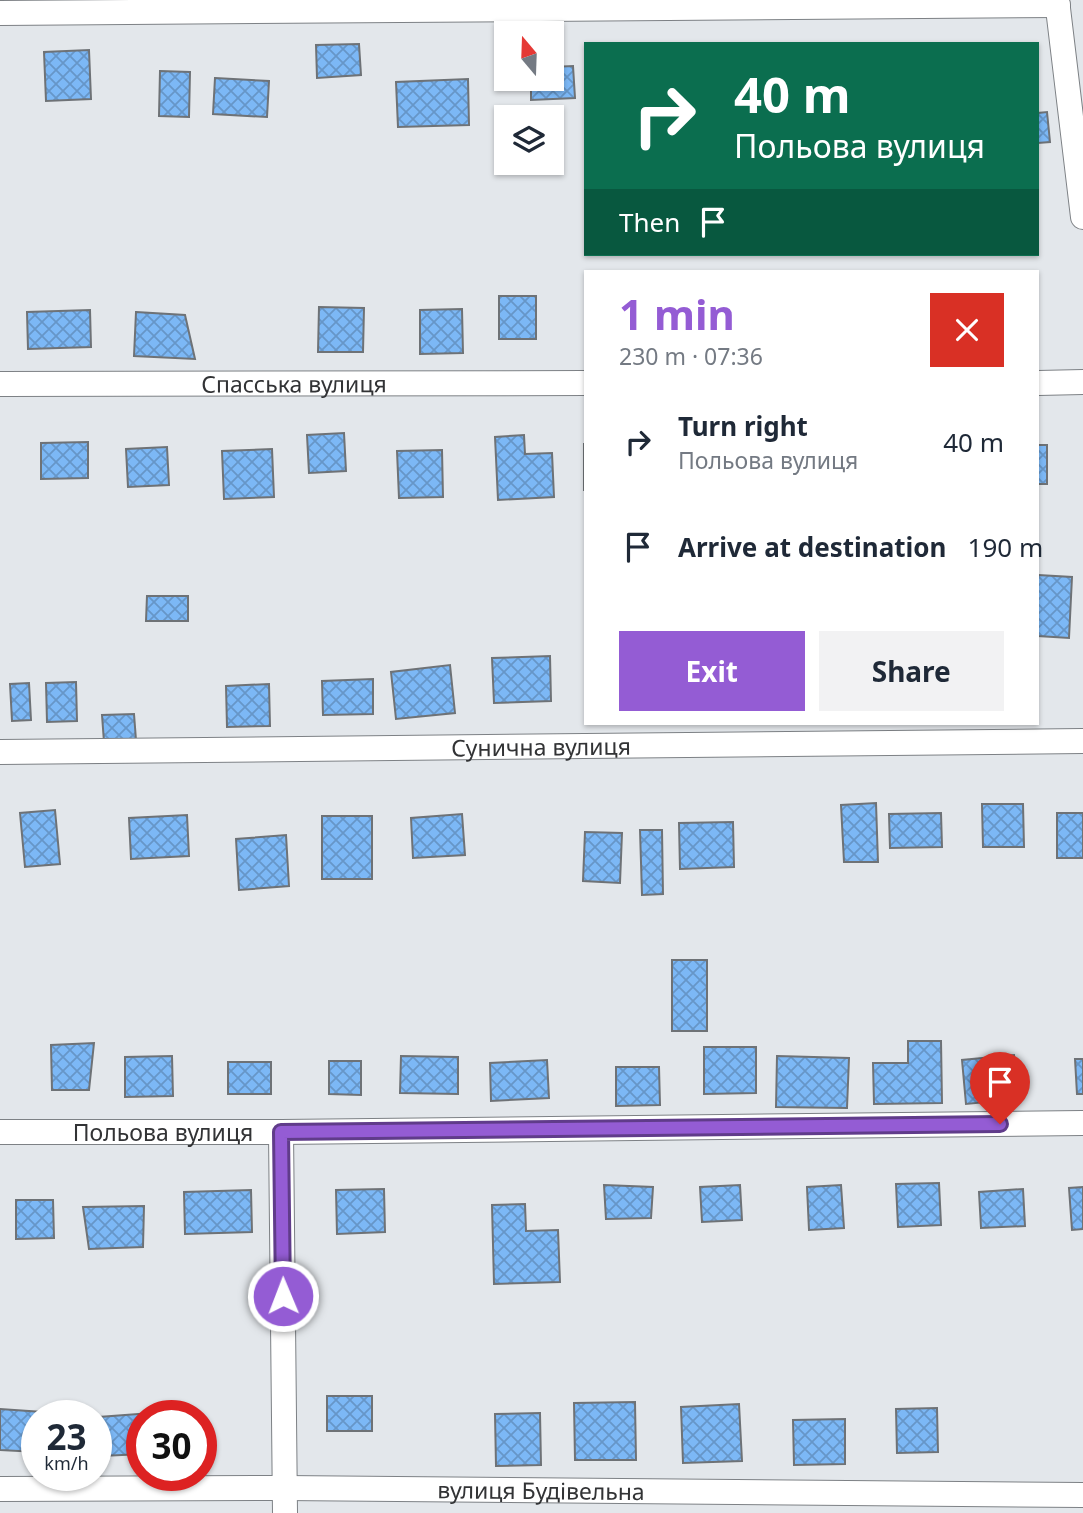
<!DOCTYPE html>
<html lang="en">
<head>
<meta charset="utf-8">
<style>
  :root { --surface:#fff; --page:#f2f2f3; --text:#1f2937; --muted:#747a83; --accent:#945cd4 }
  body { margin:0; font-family:"Noto Sans",sans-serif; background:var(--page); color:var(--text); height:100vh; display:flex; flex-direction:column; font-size:26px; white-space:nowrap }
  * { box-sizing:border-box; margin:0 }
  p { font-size:23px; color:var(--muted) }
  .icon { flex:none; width:38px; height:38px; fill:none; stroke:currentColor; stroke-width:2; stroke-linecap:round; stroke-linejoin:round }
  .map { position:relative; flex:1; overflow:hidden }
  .details { position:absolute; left:584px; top:270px; width:455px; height:455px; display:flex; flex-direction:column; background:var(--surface); border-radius:0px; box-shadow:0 2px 5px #0004 }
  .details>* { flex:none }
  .banner { position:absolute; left:584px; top:42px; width:455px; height:214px; border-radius:0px; box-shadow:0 2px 5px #0004; background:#0b6e4f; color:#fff; overflow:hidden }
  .needle { width:46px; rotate:341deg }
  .tools { position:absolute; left:494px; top:21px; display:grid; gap:14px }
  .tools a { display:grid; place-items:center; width:70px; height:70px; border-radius:0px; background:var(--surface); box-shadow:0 2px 5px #0004; font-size:35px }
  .speed { position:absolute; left:21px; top:1400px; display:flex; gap:14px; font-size:35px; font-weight:700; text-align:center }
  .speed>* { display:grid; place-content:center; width:91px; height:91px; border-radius:50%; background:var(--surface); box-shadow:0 2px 5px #0004; line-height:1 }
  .speed small { font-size:18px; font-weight:400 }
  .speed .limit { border:10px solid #d22; background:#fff; color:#111 }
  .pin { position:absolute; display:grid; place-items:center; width:60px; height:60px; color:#fff; margin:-72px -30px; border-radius:50% 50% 50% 0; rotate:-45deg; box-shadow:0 0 7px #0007 }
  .pin .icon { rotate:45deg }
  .me { position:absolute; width:77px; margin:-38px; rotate:359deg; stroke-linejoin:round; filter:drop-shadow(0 0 5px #0008) }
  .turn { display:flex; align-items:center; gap:24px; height:147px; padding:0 35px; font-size:32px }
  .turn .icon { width:91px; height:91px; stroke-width:2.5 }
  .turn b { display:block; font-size:49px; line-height:60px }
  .then { display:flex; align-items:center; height:66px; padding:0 35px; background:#0003; gap:14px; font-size:26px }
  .round { display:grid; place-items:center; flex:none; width:74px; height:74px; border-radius:0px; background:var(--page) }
  .summary { display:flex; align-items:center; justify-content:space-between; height:119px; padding:0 35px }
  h1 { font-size:42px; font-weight:700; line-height:52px; color:var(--accent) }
  .cta { display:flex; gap:14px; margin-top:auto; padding:14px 35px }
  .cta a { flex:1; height:80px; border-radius:0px; background:var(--accent); color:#fff; font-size:28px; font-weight:700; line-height:80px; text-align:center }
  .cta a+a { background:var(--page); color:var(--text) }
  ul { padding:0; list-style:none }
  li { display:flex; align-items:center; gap:21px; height:105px; padding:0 35px }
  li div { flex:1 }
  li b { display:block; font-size:26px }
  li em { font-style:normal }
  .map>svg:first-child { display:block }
  .building { fill:url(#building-cross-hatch); stroke:#6e7276; stroke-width:2 }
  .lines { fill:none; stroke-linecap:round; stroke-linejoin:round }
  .minor-casing { stroke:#7d8185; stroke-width:26 }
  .minor { stroke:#fff; stroke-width:24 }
  .route-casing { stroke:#603c8a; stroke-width:18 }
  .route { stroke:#945cd4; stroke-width:12 }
  .labels { text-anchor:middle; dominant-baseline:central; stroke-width:7; stroke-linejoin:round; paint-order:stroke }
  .street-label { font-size:23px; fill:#323335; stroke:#e3e7eb }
</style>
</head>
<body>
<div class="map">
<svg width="1083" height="1513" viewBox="0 0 1083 1513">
  <defs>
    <pattern id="building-cross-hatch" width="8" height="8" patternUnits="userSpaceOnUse" patternTransform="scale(1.75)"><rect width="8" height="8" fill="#7cb8f6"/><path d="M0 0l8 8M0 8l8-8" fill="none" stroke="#6696c8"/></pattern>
  </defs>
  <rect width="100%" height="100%" fill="#e3e7eb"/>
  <path class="building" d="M359,44L361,75L317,78L316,45Z
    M89,50L91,99L46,101L44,52Z
    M573,66L575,98L531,100V79H551V67Z
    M160,71L190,72L189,117L159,116Z
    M215,78L269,81L267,117L213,114Z
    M468,79L469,125L398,127L396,82Z
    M1047,112L1050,142L1038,143V113Z
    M499,296H536V339H499Z
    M319,307L364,308L363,352H318Z
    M462,309L463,353L420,354V310Z
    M90,310L91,347L28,349L27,312Z
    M136,312L185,315L195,359L134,356Z
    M344,433L346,471L309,473L307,435Z
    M524,435L525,454L552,453L554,497L498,500L495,437Z
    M88,442V478L41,479V443Z
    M584,444H586V490H584Z
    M1038,445H1047V484H1038Z
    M167,447L169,485L128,487L126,449Z
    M272,449L274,497L224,499L222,451Z
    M442,450L443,497L399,498L397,451Z
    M1038,575L1072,577L1069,638L1038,636Z
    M147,596H188V621H146Z
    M550,656L551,701L494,703L492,658Z
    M450,665L455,713L396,719L391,672Z
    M373,679V714L323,715L322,681Z
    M76,682L77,721L47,722L46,683Z
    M29,683L31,720L12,721L10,684Z
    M269,684L270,726L227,727L226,686Z
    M134,714L136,740L104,742L102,715Z
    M876,803L878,862H844L841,805Z
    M982,804H1023L1024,847H983Z
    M55,810L60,864L25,867L20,813Z
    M941,813L942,847L890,848L889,814Z
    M1057,813H1083V858H1057Z
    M462,814L465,855L413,858L411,818Z
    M187,815L189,856L131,859L129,818Z
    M322,816H372V879H322Z
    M733,822L734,867L680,869L679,823Z
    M640,830H662L663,894L642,895Z
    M585,832L622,833L620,883L583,881Z
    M286,835L289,886L239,890L236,839Z
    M672,960H707V1031H672Z
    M908,1041H941L942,1103L874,1104L873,1063H908Z
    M94,1043L89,1090H52L51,1045Z
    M704,1047H756V1093L704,1094Z
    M1014,1055L1018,1099L966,1104L962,1060Z
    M172,1056L173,1096L125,1097V1057Z
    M401,1056L458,1057V1094L400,1093Z
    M777,1056L849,1058L847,1108L776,1107Z
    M1075,1059H1083V1094H1077Z
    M547,1060L549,1098L491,1101L490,1063Z
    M329,1061H361V1095L329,1094Z
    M228,1062H271V1094H228Z
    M616,1067H659L660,1105L616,1106Z
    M939,1183L941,1225L898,1227L896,1184Z
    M604,1185L653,1187L651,1218L606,1219Z
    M740,1185L742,1220L702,1222L700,1187Z
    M841,1185L844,1228L809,1230L807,1187Z
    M1083,1187V1229L1072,1230L1069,1188Z
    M384,1189L385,1232L337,1234L336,1190Z
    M1023,1189L1025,1226L981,1228L979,1192Z
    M251,1190L252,1232L185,1234L184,1192Z
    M16,1200H53L54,1238L16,1239Z
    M525,1204L526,1231L558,1230L560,1282L494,1284L492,1205Z
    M144,1206L143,1247L89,1249L83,1207Z
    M327,1396H372V1431H327Z
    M635,1402L636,1460H575L574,1403Z
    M739,1404L742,1461L683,1463L681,1407Z
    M937,1408L938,1452L897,1453L896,1409Z
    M0,1409L57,1413V1416H37V1452L0,1450Z
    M151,1413V1416H142V1454L102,1456L99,1417Z
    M540,1413L541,1465L496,1466L495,1414Z
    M845,1419V1464L794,1465L793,1420Z"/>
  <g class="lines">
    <g class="minor-casing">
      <g id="minor">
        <path d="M1057,0L1083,217"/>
        <path d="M0,13L1058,5"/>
        <path d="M1038,383L1083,382"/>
        <path id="s1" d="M0,384L586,383"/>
        <path id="s2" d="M0,752L1083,741"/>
        <path id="s3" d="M0,1132H281L1083,1123"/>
        <path d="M281,1132L285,1513"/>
        <path id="s4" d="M0,1489L284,1488L1083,1495"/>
      </g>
    </g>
    <use href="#minor" class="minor"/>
  </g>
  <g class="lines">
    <g class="route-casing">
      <path id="route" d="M283,1296L281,1132L1000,1124"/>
    </g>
    <use href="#route" class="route"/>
  </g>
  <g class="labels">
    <g class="street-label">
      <text stroke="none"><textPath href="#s1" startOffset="294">Спасська вулиця</textPath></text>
      <text stroke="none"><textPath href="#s2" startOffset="541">Сунична вулиця</textPath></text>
      <text stroke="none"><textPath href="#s3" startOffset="163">Польова вулиця</textPath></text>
      <text stroke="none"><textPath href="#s4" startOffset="541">вулиця Будівельна</textPath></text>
    </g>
  </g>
</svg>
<div class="tools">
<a><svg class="needle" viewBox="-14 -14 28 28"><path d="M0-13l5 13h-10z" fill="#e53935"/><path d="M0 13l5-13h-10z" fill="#747a83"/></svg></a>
<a><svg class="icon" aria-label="layers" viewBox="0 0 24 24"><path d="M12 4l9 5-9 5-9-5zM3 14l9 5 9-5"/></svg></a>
</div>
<div class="speed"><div>23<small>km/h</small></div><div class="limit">30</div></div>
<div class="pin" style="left:1000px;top:1124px;background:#d93025"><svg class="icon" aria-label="arrive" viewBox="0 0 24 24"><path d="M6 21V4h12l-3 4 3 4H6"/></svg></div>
<svg class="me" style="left:283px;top:1296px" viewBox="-20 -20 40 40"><circle r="17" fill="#945cd4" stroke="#fff" stroke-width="3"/><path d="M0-11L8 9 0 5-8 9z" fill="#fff"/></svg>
<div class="banner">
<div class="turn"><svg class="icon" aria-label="right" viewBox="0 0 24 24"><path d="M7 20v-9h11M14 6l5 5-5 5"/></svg><div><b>40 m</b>Польова вулиця</div></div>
<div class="then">Then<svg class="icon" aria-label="arrive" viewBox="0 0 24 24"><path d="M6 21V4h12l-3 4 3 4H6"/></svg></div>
</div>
<section class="details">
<div class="summary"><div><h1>1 min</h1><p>230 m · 07:36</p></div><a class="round" style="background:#d93025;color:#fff"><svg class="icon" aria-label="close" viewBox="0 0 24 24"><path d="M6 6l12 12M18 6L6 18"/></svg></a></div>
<ul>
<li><svg class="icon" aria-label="right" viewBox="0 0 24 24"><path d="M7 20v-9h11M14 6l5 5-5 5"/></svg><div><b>Turn right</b><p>Польова вулиця</p></div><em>40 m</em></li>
<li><svg class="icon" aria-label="arrive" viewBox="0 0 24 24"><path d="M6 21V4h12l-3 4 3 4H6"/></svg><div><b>Arrive at destination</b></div><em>190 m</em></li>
</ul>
<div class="cta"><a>Exit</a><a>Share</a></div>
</section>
</div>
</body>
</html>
